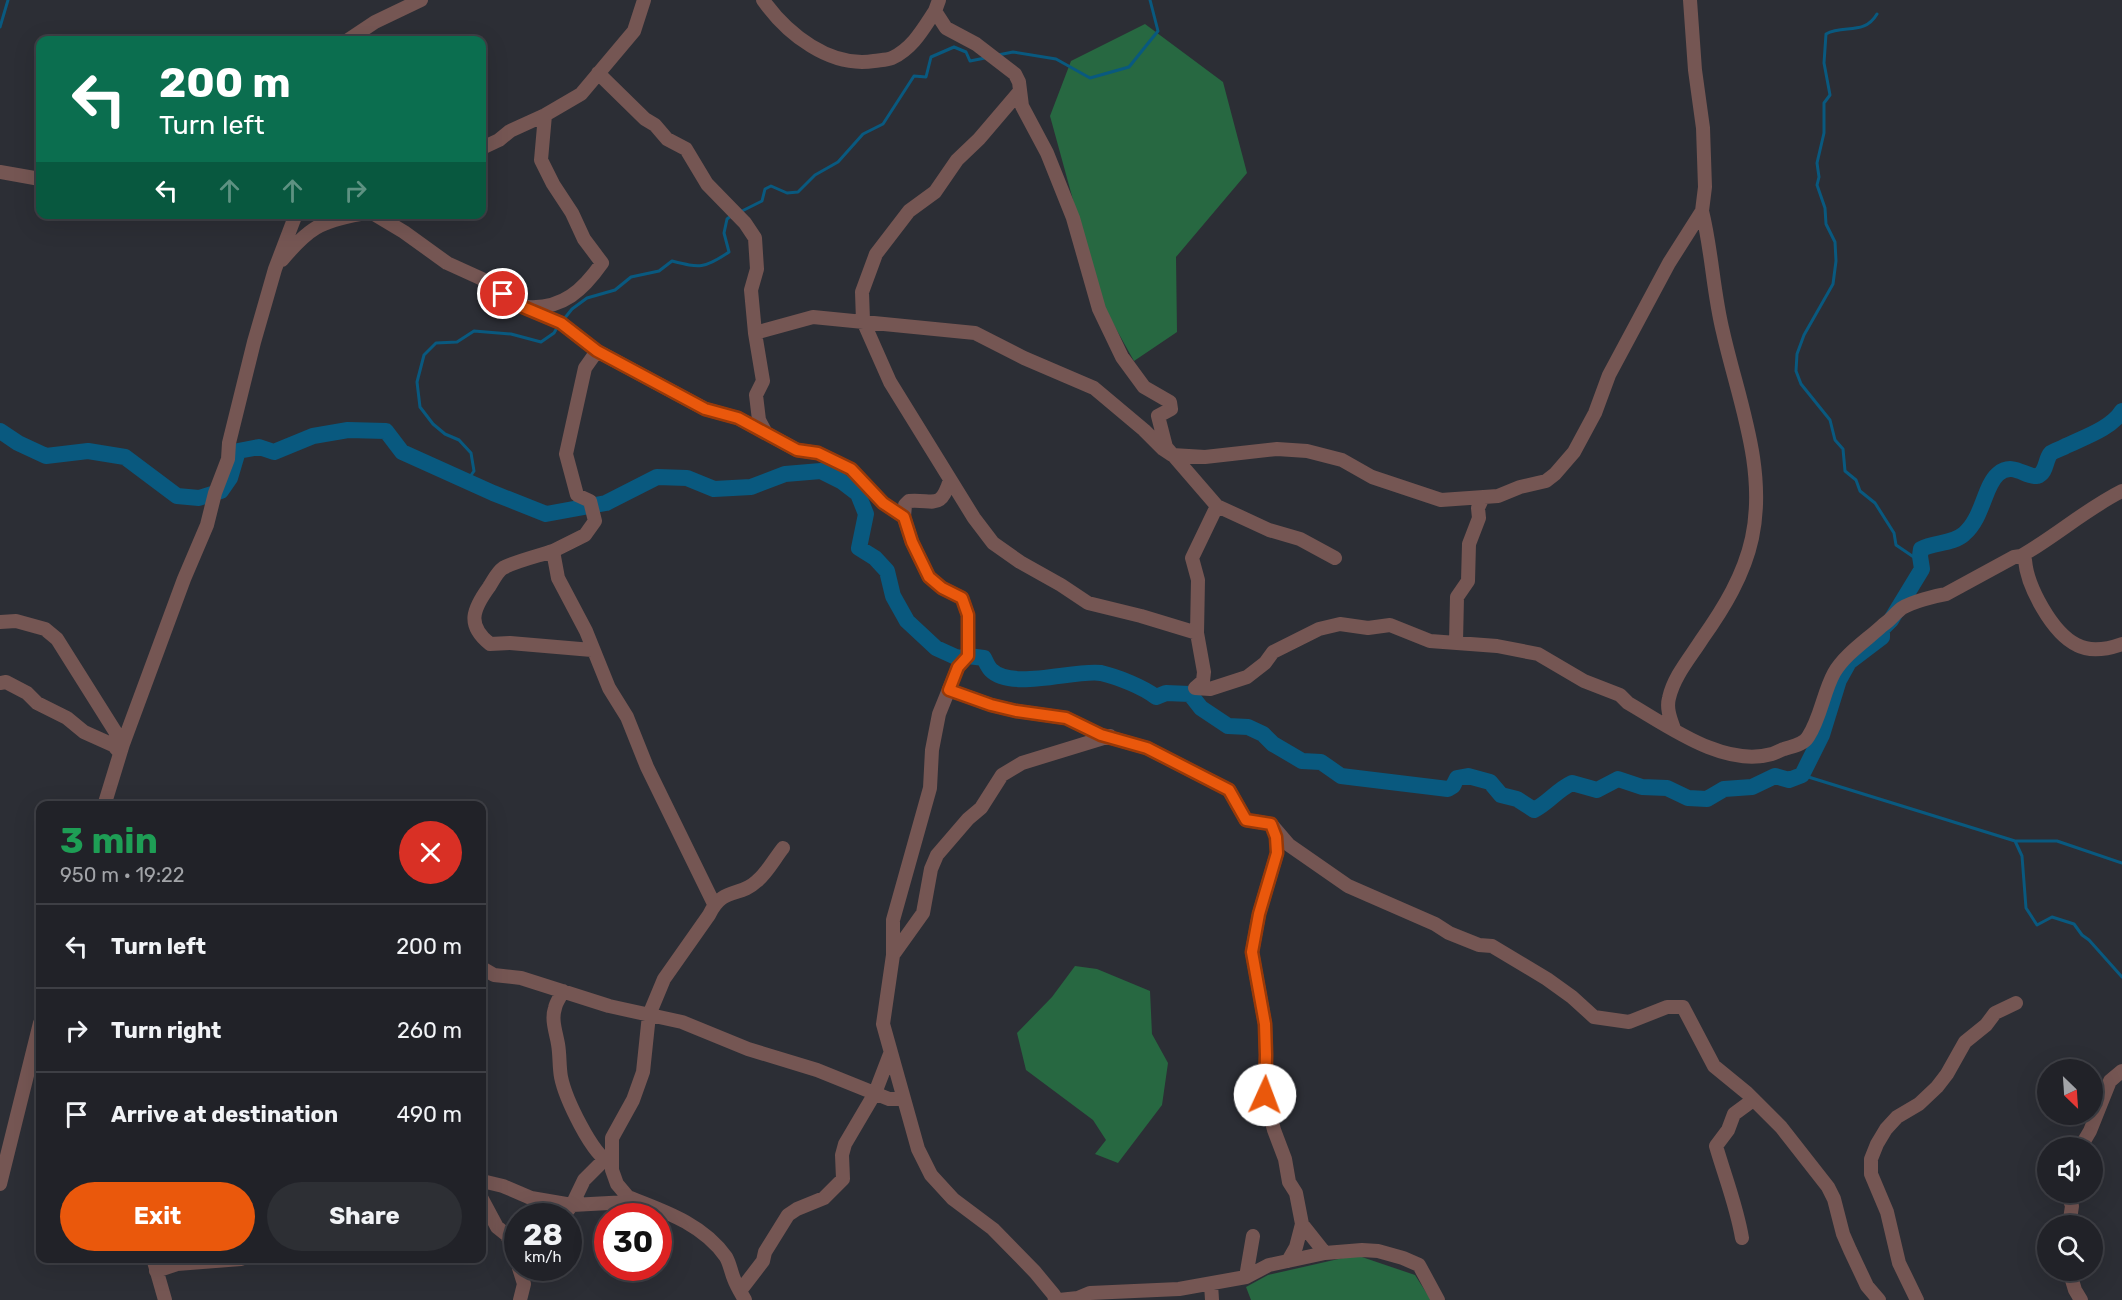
<!DOCTYPE html>
<html lang="en">
<head>
<meta charset="utf-8">
<style>
  :root { --surface:#212228; --page:#2d2f34; --text:#f1f3f6; --muted:#a2a4a8; --line:#3e3f45; --accent:#ea580c }
  body { margin:0; font-family:Rubik,sans-serif; background:var(--page); color:var(--text); height:100vh; display:flex; flex-direction:column; font-size:22px; white-space:nowrap }
  * { box-sizing:border-box; margin:0 }
  p { font-size:20px; color:var(--muted) }
  .icon { flex:none; width:33px; height:33px; fill:none; stroke:currentColor; stroke-width:2; stroke-linecap:round; stroke-linejoin:round }
  .map { position:relative; flex:1; overflow:hidden }
  .side { position:absolute; left:36px; top:801px; width:450px; height:462px; display:flex; flex-direction:column; background:var(--surface); border-radius:12px; box-shadow:0 6px 24px #0002,0 0 0 2px var(--line) }
  .side>* { flex:none }
  .guide { position:absolute; left:36px; top:36px; width:450px; height:183px; border-radius:12px; box-shadow:0 6px 24px #0002,0 0 0 2px var(--line); background:#0b6e4f; color:#fff; overflow:hidden }
  .needle { width:39px; rotate:155deg }
  .controls { position:absolute; left:2037px; top:1059px; display:grid; gap:12px }
  .controls a { display:grid; place-items:center; width:66px; height:66px; border-radius:50%; background:var(--surface); box-shadow:0 6px 24px #0002,0 0 0 2px var(--line); font-size:30px }
  .speed { position:absolute; left:504px; top:1203px; display:flex; gap:12px; font-size:30px; font-weight:700; text-align:center }
  .speed>* { display:grid; place-content:center; width:78px; height:78px; border-radius:50%; background:var(--surface); box-shadow:0 6px 24px #0002,0 0 0 2px var(--line); line-height:1 }
  .speed small { font-size:15px; font-weight:400 }
  .speed .limit { border:9px solid #d22; background:#fff; color:#111 }
  .pin { position:absolute; display:grid; place-items:center; width:51px; height:51px; color:#fff; margin:-26px; border:3px solid #fff; border-radius:50%; box-shadow:0 2px 6px #0007 }
  .me { position:absolute; width:66px; margin:-33px; rotate:2deg; stroke-linejoin:round; filter:drop-shadow(0 0 4px #0008) }
  .turn { display:flex; align-items:center; gap:21px; height:126px; padding:0 24px; font-size:27px }
  .turn .icon { width:78px; height:78px; stroke-width:2.5 }
  .turn b { display:block; font-size:42px; line-height:51px }
  .lanes { display:flex; align-items:center; height:57px; padding:0 24px; background:#0003; justify-content:center; gap:30px; direction:ltr }
  .lanes .off { opacity:.35 }
  .round { display:grid; place-items:center; flex:none; width:63px; height:63px; border-radius:32px; background:var(--page) }
  .headline { display:flex; align-items:center; justify-content:space-between; height:102px; padding:0 24px }
  h1 { font-size:36px; font-weight:700; line-height:45px; color:#1e9e55 }
  .primary-button { display:flex; gap:12px; margin-top:auto; padding:12px 24px }
  .primary-button a { flex:1; height:69px; border-radius:36px; background:var(--accent); color:#fff; font-size:24px; font-weight:700; line-height:69px; text-align:center }
  .primary-button a+a { background:var(--page); color:var(--text) }
  ul { padding:0; list-style:none }
  li { display:flex; align-items:center; gap:18px; height:84px; padding:0 24px; border-top:2px solid var(--line) }
  li div { flex:1 }
  li b { display:block; font-size:22px }
  li em { font-style:normal }
  .map>svg:first-child { display:block }
  .forest { fill:#276841 }
  .lines { fill:none; stroke-linecap:round; stroke-linejoin:round }
  .stream { stroke:#09597f; stroke-width:3 }
  .river { stroke:#09597f; stroke-width:16 }
  .minor { stroke:#755653; stroke-width:14 }
  .route-casing { stroke:#983908; stroke-width:15 }
  .route { stroke:#ea580c; stroke-width:10 }
</style>
</head>
<body>
<div class="map">
<svg width="2122" height="1300" viewBox="0 0 2122 1300">
  <rect width="100%" height="100%" fill="#2c2e35"/>
  <path class="forest" d="M1145,24L1223,82L1247,173L1176,257L1177,332L1134,361L1101,302L1050,116L1071,61Z
    M1075,966L1097,969L1150,991L1152,1034L1168,1063L1162,1105L1118,1163L1095,1154L1106,1140L1093,1120L1026,1070L1017,1033L1052,997Z
    M1356,1255L1415,1275L1431,1300H1251L1246,1287L1268,1275Z"/>
  <g class="lines">
    <path class="stream" d="M1877,14C1864,36 1844,24 1826,34L1824,63L1830,95L1824,103V133L1817,163L1819,177L1817,185L1825,208L1826,224L1835,242L1836,261L1833,284L1804,335L1797,354L1796,371L1801,384L1830,420L1835,440L1843,449L1845,471L1856,480L1860,491L1875,503L1894,533L1896,545L1921,562
      M0,27L8,0
      M998,55L1013,52L1056,59L1090,78L1129,67L1158,31L1150,0
      M740,212L762,201L765,189L771,186L787,193L798,192L815,175L838,162L863,134L883,124L914,76L926,77L931,57L954,47L966,52L970,61L985,58
      M564,319L572,309L587,298L615,290L631,277L659,271L672,261C700,268 704,269 729,252L724,233L727,219L731,216
      M467,481L474,471L471,453L459,440L445,434L433,424L420,407L417,382L424,355L436,343L457,342L474,331L511,334L541,342L554,333L558,326
      M1802,775L2015,841H2057L2122,863
      M2015,841L2022,856L2026,908L2037,925L2052,917L2074,924L2082,935L2089,940L2122,977"/>
    <path class="river" d="M0,431L18,443L46,456L88,451L125,457L177,496L199,498L221,491L230,478L238,451L259,447L274,452L313,436L348,430L386,431L402,452L493,493L546,514L606,503L657,477L687,478L714,489L751,487L785,474L821,471L841,481L858,494L866,514L859,548L875,558L887,571L893,596L907,621L936,648L958,658L968,656L984,658C986,662 988,667 991,670C1012,691 1075,669 1101,673C1118,677 1143,687 1156,697L1166,693L1190,694L1201,708L1228,726L1248,727L1263,734L1273,744L1302,761L1321,762L1341,776L1448,789L1453,786L1457,778L1468,776L1490,782L1501,795L1517,799L1534,810C1548,803 1557,790 1572,783L1597,790L1618,779L1642,787L1667,788L1688,798L1707,799L1724,789L1752,787L1775,776L1789,780L1802,775L1822,735L1839,680L1849,662L1882,637V629L1891,620L1922,569L1920,556L1921,549C1934,542 1953,544 1964,534C1983,518 1984,486 1998,474C2013,461 2026,478 2037,476C2047,473 2045,459 2051,453C2054,451 2060,449 2064,447C2082,438 2111,429 2122,411"/>
    <path class="minor" d="M763,0C787,34 830,68 874,61C880,60 887,60 892,58C913,48 923,29 935,11
      M939,0L935,11L946,28L976,44L1015,74L1019,82L1022,106L1047,153L1073,218L1099,309L1122,357L1144,387L1170,402L1171,409L1158,416L1166,447L1217,506L1269,530L1300,539L1335,558
      M348,40L375,22L421,0
      M598,73L645,119L655,125L667,139L686,149L707,184L745,223L755,238L757,269L751,290L755,333
      M1020,91L979,139L957,160L935,192L909,211L876,254L862,292L863,321L890,382L974,518L993,543L1020,562L1061,585L1088,603L1141,616L1197,633
      M482,148L499,140L510,131L545,115L581,94L634,31L644,0
      M0,172L40,179
      M374,214L404,232L447,263L491,283L503,294L523,307L561,323L597,351L705,409L738,418L797,450L818,453L851,469L883,503L904,517L912,542L929,577L942,588L962,598L968,615V656L958,667L939,714L932,750L930,788L893,920V955
      M282,260C308,229 320,221 360,214
      M528,307C563,309 583,290 602,263L584,239L572,213L553,184L541,160L545,115
      M597,351L585,368L566,454L577,495L590,501L595,521L585,535L553,551L558,578L586,631L609,688L627,717L647,767L714,904
      M766,433L759,420L756,395L763,381L755,333L813,317L975,333L1024,358L1094,388L1144,430L1163,449L1172,455L1205,457L1277,449L1307,451L1342,460L1372,477L1441,500L1498,496L1520,487L1546,481L1555,474L1574,452L1595,413L1609,375L1669,263L1702,211L1705,187L1703,128L1695,70L1690,0
      M1217,506L1192,558L1198,580L1197,633L1204,672L1203,681L1195,688L1210,689L1247,677L1265,663L1273,652L1319,629L1340,624L1368,628L1390,625L1430,641L1497,646L1538,654L1584,681L1620,695L1628,703C1668,726 1724,768 1772,754C1776,753 1780,750 1784,749C1793,746 1803,745 1808,737C1821,717 1823,693 1834,673C1845,654 1867,640 1883,625C1891,620 1895,613 1902,608C1912,602 1934,596 1946,594L2014,557L2021,556L2025,560C2027,586 2052,633 2077,645C2090,652 2108,649 2122,644
      M904,517L905,505L909,501C934,499 940,511 950,480
      M553,551C538,556 516,561 503,568C497,572 493,581 489,587C473,609 466,625 490,644L510,643L592,650
      M2021,556C2056,536 2086,509 2122,491
      M0,622L16,621L45,629L57,639L123,744
      M1456,642L1457,597L1468,581L1469,544L1479,518L1478,508L1483,497
      M0,683L6,682L27,693L37,703L67,718L84,732L113,745L120,753
      M949,690L991,705L1016,711L1066,718L1101,735L1147,748L1229,790L1246,820L1271,824L1289,845L1348,886L1435,924L1449,933L1479,945L1492,946L1547,979L1572,997L1594,1017L1629,1022L1667,1007H1683L1714,1066L1747,1093L1781,1127L1828,1187L1834,1199L1843,1234L1850,1250L1867,1286L1879,1300
      M1674,729C1671,720 1666,709 1669,698C1674,676 1690,658 1702,639C1724,608 1744,575 1752,538C1767,468 1738,399 1723,332C1713,292 1712,251 1702,211
      M104,806L123,744L184,579L207,525L215,493L228,459L229,443L254,342L275,269L296,214
      M1273,828L1277,837V853L1259,914L1252,952L1265,1024L1266,1055L1265,1095L1274,1130L1285,1159L1289,1182L1296,1193L1302,1224L1296,1247L1288,1261
      M482,968L494,975L521,978L609,1006L682,1022L748,1049L817,1070L889,1099H903
      M563,991C561,996 556,1002 555,1008C551,1020 556,1032 558,1044C560,1055 559,1066 561,1077C565,1097 592,1156 611,1163
      M2080,1148L2090,1131L2110,1081L2122,1071
      M604,1160L584,1180L572,1205L628,1202
      M482,1181L503,1186L531,1198L572,1205L563,1216
      M0,1184L40,1023
      M2067,1192L2072,1206L2069,1226
      M482,1199L497,1227L507,1235L518,1262
      M1302,1224L1325,1253
      M1742,1238C1737,1207 1725,1177 1716,1146L1728,1130L1734,1114L1753,1100
      M153,1258L165,1300
      M519,1268L524,1284L520,1300
      M2069,1270L2075,1290L2081,1300
      M156,1271L177,1264L241,1259
      M1246,1277L1253,1236
      M1211,1284L1212,1300
      M740,1291L763,1261L765,1252L788,1215L797,1209L824,1198L843,1179L842,1155L845,1144L875,1093L890,1054
      M745,1300C741,1293 737,1287 734,1279C731,1272 730,1264 726,1257C703,1224 664,1211 628,1197L617,1184L612,1170V1138L633,1100L643,1072L649,1015L664,979L709,915C723,886 739,898 757,881C767,873 775,858 783,848
      M1055,1300L1054,1295L1035,1272L993,1229L953,1199L931,1175L918,1149L883,1024L893,955L923,913L931,869L937,855L968,819L981,808L1002,775L1022,763L1110,736
      M1059,1300L1078,1298L1090,1293L1179,1289L1246,1277L1269,1265L1325,1253L1362,1250L1378,1251L1403,1258L1419,1265L1438,1300
      M1917,1300L1899,1263L1887,1212L1871,1174V1159L1877,1144L1886,1129L1897,1117L1919,1104L1937,1087L1947,1074L1965,1042L1986,1025L1995,1013L2016,1003"/>
  </g>
  <g class="lines">
    <g class="route-casing">
      <path id="route" d="M503,294L523,307L561,323L597,351L705,409L738,418L797,450L818,453L851,469L883,503L904,517L912,542L929,577L942,588L962,598L968,615V656L958,667L949,690L991,705L1016,711L1066,718L1101,735L1147,748L1229,790L1246,820L1271,824L1276,837L1277,853L1259,914L1252,952L1265,1024L1266,1055L1265,1095"/>
    </g>
    <use href="#route" class="route"/>
  </g>
</svg>
<div class="controls">
<a><svg class="needle" viewBox="-14 -14 28 28"><path d="M0-13l5 13h-10z" fill="#e53935"/><path d="M0 13l5-13h-10z" fill="#a2a4a8"/></svg></a>
<a><svg class="icon" aria-label="sound" viewBox="0 0 24 24"><path d="M4 9h4l5-4v14l-5-4H4zM17 9q2 3 0 6"/></svg></a>
<a><svg class="icon" aria-label="search" viewBox="0 0 24 24"><circle cx="10" cy="10" r="6"/><path d="M15 15l6 6"/></svg></a>
</div>
<div class="speed"><div>28<small>km/h</small></div><div class="limit">30</div></div>
<div class="pin" style="left:503px;top:294px;background:#d93025"><svg class="icon" aria-label="arrive" viewBox="0 0 24 24"><path d="M6 21V4h12l-3 4 3 4H6"/></svg></div>
<svg class="me" style="left:1265px;top:1095px" viewBox="-20 -20 40 40"><circle r="19" fill="#fff"/><path d="M0-13L10 11 0 6-10 11z" fill="#ea580c"/></svg>
<div class="guide">
<div class="turn"><svg class="icon" aria-label="left" viewBox="0 0 24 24"><path d="M17 20v-9H6M10 6l-5 5 5 5"/></svg><div><b>200 m</b>Turn left</div></div>
<div class="lanes"><svg class="icon" aria-label="left" viewBox="0 0 24 24"><path d="M17 20v-9H6M10 6l-5 5 5 5"/></svg><svg class="icon off" aria-label="ahead" viewBox="0 0 24 24"><path d="M12 20V5M6 11l6-6 6 6"/></svg><svg class="icon off" aria-label="ahead" viewBox="0 0 24 24"><path d="M12 20V5M6 11l6-6 6 6"/></svg><svg class="icon off" aria-label="right" viewBox="0 0 24 24"><path d="M7 20v-9h11M14 6l5 5-5 5"/></svg></div>
</div>
<section class="side">
<div class="headline"><div><h1>3 min</h1><p>950 m · 19:22</p></div><a class="round" style="background:#d93025;color:#fff"><svg class="icon" aria-label="close" viewBox="0 0 24 24"><path d="M6 6l12 12M18 6L6 18"/></svg></a></div>
<ul>
<li><svg class="icon" aria-label="left" viewBox="0 0 24 24"><path d="M17 20v-9H6M10 6l-5 5 5 5"/></svg><div><b>Turn left</b></div><em>200 m</em></li>
<li><svg class="icon" aria-label="right" viewBox="0 0 24 24"><path d="M7 20v-9h11M14 6l5 5-5 5"/></svg><div><b>Turn right</b></div><em>260 m</em></li>
<li><svg class="icon" aria-label="arrive" viewBox="0 0 24 24"><path d="M6 21V4h12l-3 4 3 4H6"/></svg><div><b>Arrive at destination</b></div><em>490 m</em></li>
</ul>
<div class="primary-button"><a>Exit</a><a>Share</a></div>
</section>
</div>
</body>
</html>
